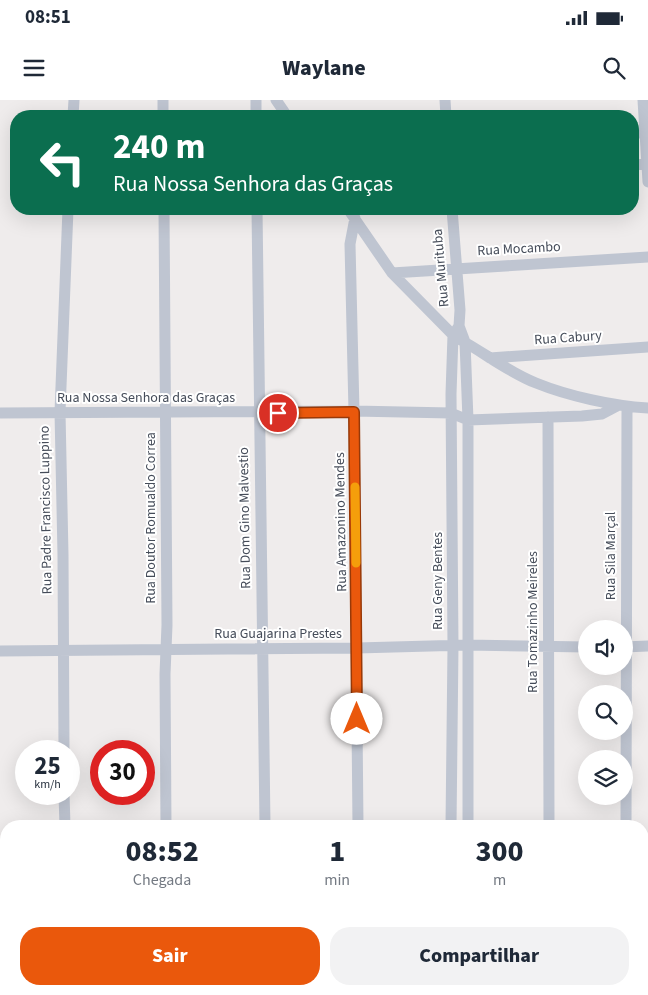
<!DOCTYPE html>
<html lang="pt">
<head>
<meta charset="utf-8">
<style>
  :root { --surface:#fff; --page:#f2f2f3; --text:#1f2937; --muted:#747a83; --accent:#ea580c }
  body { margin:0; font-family:"Source Sans 3",sans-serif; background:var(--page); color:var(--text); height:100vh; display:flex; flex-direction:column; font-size:19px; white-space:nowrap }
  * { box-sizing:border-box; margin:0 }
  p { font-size:16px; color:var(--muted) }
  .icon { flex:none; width:28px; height:28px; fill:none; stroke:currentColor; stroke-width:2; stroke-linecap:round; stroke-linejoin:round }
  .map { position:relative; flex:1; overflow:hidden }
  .panel { position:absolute; left:0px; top:720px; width:649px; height:175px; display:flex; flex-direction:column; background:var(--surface); border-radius:20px 20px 0 0; box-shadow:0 5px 20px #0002 }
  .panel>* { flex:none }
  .top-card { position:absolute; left:10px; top:10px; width:629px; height:105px; border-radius:20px; box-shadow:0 5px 20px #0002; background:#0b6e4f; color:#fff; overflow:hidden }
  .tools { position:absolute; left:578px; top:520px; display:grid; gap:10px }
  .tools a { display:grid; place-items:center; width:55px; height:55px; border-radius:50%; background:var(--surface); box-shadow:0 5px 20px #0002; font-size:25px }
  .speed { position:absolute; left:15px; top:640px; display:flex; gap:10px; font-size:25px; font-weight:700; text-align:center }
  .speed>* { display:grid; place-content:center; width:65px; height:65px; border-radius:50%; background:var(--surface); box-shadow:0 5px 20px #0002; line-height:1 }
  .speed small { font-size:12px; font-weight:400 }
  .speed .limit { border:8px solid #d22; background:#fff; color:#111 }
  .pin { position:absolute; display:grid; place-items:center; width:42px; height:42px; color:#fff; margin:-21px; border:2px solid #fff; border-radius:50%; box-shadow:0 1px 5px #0007 }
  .me { position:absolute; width:55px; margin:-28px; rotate:0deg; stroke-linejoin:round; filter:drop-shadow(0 0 4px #0008) }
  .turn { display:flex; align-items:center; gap:18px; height:105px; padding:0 20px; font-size:22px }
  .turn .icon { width:65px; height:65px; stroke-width:2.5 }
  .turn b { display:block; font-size:35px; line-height:42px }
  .eta { display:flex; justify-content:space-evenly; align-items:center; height:85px; text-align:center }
  .eta b { font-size:30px; font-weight:800; line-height:35px }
  .cta { display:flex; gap:10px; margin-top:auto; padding:10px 20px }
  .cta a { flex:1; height:58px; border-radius:20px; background:var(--accent); color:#fff; font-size:20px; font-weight:800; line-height:58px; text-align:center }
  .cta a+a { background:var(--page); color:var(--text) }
  .status { display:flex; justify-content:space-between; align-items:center; height:35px; padding:0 25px; background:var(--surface); direction:ltr }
  .status svg { height:14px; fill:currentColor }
  header { display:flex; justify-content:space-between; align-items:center; height:65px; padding:0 20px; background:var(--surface); font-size:22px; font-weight:800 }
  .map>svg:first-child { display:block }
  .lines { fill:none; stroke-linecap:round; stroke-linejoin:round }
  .minor { stroke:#bfc5d1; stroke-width:11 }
  .route-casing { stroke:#983908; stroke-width:12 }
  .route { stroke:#ea580c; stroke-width:9 }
  .slow { stroke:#f59e0b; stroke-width:9 }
  .labels { text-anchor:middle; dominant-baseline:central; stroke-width:4; stroke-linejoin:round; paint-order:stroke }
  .street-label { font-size:14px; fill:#454c59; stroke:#fff }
</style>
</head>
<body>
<div class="status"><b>08:51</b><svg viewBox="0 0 49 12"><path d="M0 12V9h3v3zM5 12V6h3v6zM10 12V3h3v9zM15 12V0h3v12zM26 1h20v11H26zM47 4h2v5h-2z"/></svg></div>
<header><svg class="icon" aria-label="menu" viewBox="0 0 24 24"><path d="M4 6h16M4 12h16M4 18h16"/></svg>Waylane<svg class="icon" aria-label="search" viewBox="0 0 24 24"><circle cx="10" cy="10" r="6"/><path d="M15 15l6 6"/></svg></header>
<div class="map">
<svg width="648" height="895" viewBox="0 0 648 895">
  <rect width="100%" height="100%" fill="#efecec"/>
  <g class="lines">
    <path class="minor" d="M163,0V16
      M276,0L287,16
      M445,0L446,16
      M643,0L648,82
      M73,16L74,0
      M256,16V0
      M632,33L648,32
      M632,65L648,64
      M164,109L167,525L165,574L166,726
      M257,109L265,726
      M348,109L392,173L453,235L459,239C485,253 508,272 536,283C568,296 613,306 648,308
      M452,109L460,210L459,226L465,242L468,320V726
      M355,118L350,144L354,311L358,726
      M392,173L648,157
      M490,258L648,247
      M0,313L354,311L451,313L468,320L582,316L602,314L619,305
      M548,317L549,726
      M624,547L648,546
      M0,551L357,548L467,545L586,547
      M64,651L63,455L60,312L68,109
      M64,694L65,726
      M451,726L453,546L451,294L453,235L459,226
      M626,726L627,307
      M642,788H648
      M0,791H6
      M67,889V895
      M166,889L167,895
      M266,889V895
      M359,895V889
      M451,895V889
      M467,895V889
      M548,895V889
      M626,895V889"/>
  </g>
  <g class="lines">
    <g class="route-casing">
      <path id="route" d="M278,313L354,312L357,619"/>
    </g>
    <use href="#route" class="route"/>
    <path class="slow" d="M355,387L356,463"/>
  </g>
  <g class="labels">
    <g class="street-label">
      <text transform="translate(519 149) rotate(-3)">Rua Mocambo</text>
      <text transform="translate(441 168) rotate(-95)">Rua Murituba</text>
      <text transform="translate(568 238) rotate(-4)">Rua Cabury</text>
      <text x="146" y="298">Rua Nossa Senhora das Graças</text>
      <text transform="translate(46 410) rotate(-91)">Rua Padre Francisco Luppino</text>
      <text transform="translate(151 418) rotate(-90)">Rua Doutor Romualdo Correa</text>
      <text transform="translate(245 418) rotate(-91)">Rua Dom Gino Malvestio</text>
      <text transform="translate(341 422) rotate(-91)">Rua Amazonino Mendes</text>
      <text transform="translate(611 456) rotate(-90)">Rua Sila Marçal</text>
      <text transform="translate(438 481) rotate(-90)">Rua Geny Bentes</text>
      <text transform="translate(533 522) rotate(-90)">Rua Tomazinho Meireles</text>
      <text x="278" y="534">Rua Guajarina Prestes</text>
    </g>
  </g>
</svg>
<div class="tools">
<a><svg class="icon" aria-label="sound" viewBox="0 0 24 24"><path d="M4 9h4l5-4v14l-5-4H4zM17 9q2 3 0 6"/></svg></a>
<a><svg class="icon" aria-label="search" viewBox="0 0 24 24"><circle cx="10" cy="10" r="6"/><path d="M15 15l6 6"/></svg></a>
<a><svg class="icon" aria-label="layers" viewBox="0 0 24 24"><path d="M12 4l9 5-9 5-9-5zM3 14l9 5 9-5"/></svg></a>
</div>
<div class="speed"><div>25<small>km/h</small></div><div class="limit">30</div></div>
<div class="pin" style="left:278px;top:313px;background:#d93025"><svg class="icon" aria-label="arrive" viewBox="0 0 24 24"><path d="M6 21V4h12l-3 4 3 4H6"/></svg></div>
<svg class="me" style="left:357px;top:619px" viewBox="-20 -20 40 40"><circle r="19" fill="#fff"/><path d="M0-13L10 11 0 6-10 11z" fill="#ea580c"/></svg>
<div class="top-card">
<div class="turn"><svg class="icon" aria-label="left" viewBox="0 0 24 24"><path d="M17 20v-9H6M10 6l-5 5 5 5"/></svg><div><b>240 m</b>Rua Nossa Senhora das Graças</div></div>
</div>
<section class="panel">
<div class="eta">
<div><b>08:52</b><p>Chegada</p></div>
<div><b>1</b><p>min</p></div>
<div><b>300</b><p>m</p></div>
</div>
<div class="cta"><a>Sair</a><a>Compartilhar</a></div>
</section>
</div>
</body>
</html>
